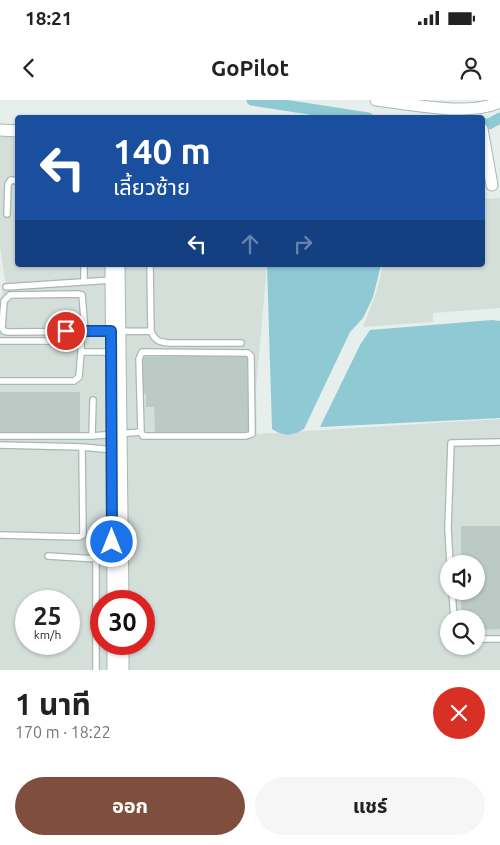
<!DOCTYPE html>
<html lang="th">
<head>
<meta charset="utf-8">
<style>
  :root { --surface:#fff; --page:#f6f6f6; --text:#222; --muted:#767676; --accent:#804e3d }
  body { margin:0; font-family:Ubuntu,"Noto Sans Thai",sans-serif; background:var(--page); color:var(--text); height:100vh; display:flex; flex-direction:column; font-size:19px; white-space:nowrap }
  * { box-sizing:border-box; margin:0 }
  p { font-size:16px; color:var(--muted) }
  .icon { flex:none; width:28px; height:28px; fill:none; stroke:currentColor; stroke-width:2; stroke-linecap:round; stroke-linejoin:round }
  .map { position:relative; height:570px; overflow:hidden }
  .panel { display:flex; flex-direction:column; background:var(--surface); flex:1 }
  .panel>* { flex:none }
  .hud { position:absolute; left:15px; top:15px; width:470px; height:152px; border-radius:5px; box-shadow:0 1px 4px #0004; background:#1a4fa0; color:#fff; overflow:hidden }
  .tools { position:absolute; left:440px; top:455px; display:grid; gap:10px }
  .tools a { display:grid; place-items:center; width:45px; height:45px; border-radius:50%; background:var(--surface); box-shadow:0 1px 4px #0004; font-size:25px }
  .speed { position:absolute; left:15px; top:490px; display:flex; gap:10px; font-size:25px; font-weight:700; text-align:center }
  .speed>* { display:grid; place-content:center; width:65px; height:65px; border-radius:50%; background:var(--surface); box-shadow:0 1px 4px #0004; line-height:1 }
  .speed small { font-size:12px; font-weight:400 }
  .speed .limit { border:8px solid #d22; background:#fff; color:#111 }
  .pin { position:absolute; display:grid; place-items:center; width:42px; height:42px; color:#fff; margin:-21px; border:2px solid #fff; border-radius:50%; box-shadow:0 1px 5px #0007 }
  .me { position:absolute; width:55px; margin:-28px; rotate:0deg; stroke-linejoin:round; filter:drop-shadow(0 0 4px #0008) }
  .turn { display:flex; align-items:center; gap:18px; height:105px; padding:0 15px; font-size:22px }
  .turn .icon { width:65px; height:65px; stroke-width:2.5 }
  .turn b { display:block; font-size:35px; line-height:42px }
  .lanes { display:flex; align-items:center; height:48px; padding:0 15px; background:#0003; justify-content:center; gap:25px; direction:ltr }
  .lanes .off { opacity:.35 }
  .round { display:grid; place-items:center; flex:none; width:52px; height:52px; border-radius:26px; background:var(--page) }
  .summary { display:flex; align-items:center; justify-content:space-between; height:85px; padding:0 15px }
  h1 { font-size:30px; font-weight:700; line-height:38px }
  .action { display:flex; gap:10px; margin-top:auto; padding:10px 15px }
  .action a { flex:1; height:58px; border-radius:30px; background:var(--accent); color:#fff; font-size:20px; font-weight:700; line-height:58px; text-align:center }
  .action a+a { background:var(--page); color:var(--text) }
  .status { display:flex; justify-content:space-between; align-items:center; height:35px; padding:0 25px; background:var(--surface); direction:ltr }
  .status svg { height:14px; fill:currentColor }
  header { display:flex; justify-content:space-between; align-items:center; height:65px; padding:0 15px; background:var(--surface); font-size:22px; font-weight:700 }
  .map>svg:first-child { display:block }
  .built { fill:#d4dfda; fill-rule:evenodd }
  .water { fill:#8ec9d4 }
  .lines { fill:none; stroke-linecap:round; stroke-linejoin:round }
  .canal { stroke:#8ec9d4; stroke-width:11 }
  .building { fill:#bbcac4 }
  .lane-casing { stroke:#a8b8b2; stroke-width:8 }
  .street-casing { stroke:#a8b8b2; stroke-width:13 }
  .lane { stroke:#fff; stroke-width:5.5 }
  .street { stroke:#fff; stroke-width:11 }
  .route-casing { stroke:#114b97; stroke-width:12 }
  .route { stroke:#1a73e8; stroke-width:9 }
</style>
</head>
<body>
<div class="status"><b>18:21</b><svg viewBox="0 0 49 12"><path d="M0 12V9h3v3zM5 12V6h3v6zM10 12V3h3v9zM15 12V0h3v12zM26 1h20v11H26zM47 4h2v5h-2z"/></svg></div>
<header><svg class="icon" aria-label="back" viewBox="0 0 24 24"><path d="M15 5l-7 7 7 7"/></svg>GoPilot<svg class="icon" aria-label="person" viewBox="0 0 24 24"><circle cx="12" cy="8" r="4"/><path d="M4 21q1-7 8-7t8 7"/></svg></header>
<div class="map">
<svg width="500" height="570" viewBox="0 0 500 570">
  <rect width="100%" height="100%" fill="#e6efeb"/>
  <path class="built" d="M0,30L17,31L18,165H267L256,290L257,334L500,319V570H0V198L6,186L0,147ZM449,464H476V491H449ZM26,501H69V544H26ZM101,501H144V544H101ZM449,519H476V546H449Z
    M500,98V208L433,213V222L363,227L376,193L383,165H482L483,99Z"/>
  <path class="water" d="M267,165H381L373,197L363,218L350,232L304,329C292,336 284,337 272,329Z
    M492,220L500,221V318L320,327L360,245L370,230Z"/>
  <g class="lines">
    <path class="canal" d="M252,0L368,18
      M482,24H489L500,18"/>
  </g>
  <path class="building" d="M248,255L250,333L155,334L154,307H146V294H141L140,257Z
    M0,292H80V335H0Z
    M461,426H500V529L476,530V519H461V491H476V464H461Z"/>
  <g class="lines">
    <g class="lane-casing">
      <path id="lane" d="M7,114L8,84L11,80L18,81
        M150,165L151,231C155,241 159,242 169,243H241
        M84,182V165
        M6,187L112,180
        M85,231L82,195L78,194L10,195L4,201L2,228L4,231L8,232L151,231
        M0,241H77L81,242V252
        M142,252L248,253L251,256L252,334L246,336H143L141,332L139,259Z
        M0,281H74L79,277L81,252H113
        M0,336H92L141,332
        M92,336L93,300
        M0,345L82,347L114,350
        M0,435L79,437L83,435L82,347
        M48,456L113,460
        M96,459V570
        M450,464L448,428L451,343L500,342
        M452,491L454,519
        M476,539H500"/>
    </g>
    <g class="street-casing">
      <path id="street" d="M376,0C411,4 468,17 500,2
        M482,29L492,85
        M0,30L18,31
        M111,165L113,501
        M119,165L123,501
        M113,544V570
        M123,544V570"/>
    </g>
    <use href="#lane" class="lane"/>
    <use href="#street" class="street"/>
  </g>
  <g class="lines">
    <g class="route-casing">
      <path id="route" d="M66,231H111L112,442"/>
    </g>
    <use href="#route" class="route"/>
  </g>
</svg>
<div class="tools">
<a><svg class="icon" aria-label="sound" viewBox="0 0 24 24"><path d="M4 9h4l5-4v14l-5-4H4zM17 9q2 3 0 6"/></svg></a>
<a><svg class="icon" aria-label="search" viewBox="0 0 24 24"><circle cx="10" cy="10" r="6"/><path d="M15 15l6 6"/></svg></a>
</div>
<div class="speed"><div>25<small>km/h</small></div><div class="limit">30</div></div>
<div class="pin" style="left:66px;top:231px;background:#d93025"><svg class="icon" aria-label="arrive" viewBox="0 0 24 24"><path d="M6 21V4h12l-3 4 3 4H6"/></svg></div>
<svg class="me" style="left:112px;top:442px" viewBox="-20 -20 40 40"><circle r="17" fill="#1a73e8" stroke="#fff" stroke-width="3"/><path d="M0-11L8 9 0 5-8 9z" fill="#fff"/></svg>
<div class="hud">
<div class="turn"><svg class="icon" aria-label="left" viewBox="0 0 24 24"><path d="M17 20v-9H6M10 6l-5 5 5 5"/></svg><div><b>140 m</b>เลี้ยวซ้าย</div></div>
<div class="lanes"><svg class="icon" aria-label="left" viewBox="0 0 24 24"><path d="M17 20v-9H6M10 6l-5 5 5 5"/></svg><svg class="icon off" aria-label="ahead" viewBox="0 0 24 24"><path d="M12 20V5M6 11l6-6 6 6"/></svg><svg class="icon off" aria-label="right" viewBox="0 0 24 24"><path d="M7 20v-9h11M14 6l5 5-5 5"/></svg></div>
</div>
</div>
<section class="panel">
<div class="summary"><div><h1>1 นาที</h1><p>170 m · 18:22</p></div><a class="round" style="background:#d93025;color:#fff"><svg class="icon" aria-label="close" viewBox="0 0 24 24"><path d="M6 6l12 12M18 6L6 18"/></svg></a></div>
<div class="action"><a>ออก</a><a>แชร์</a></div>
</section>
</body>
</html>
